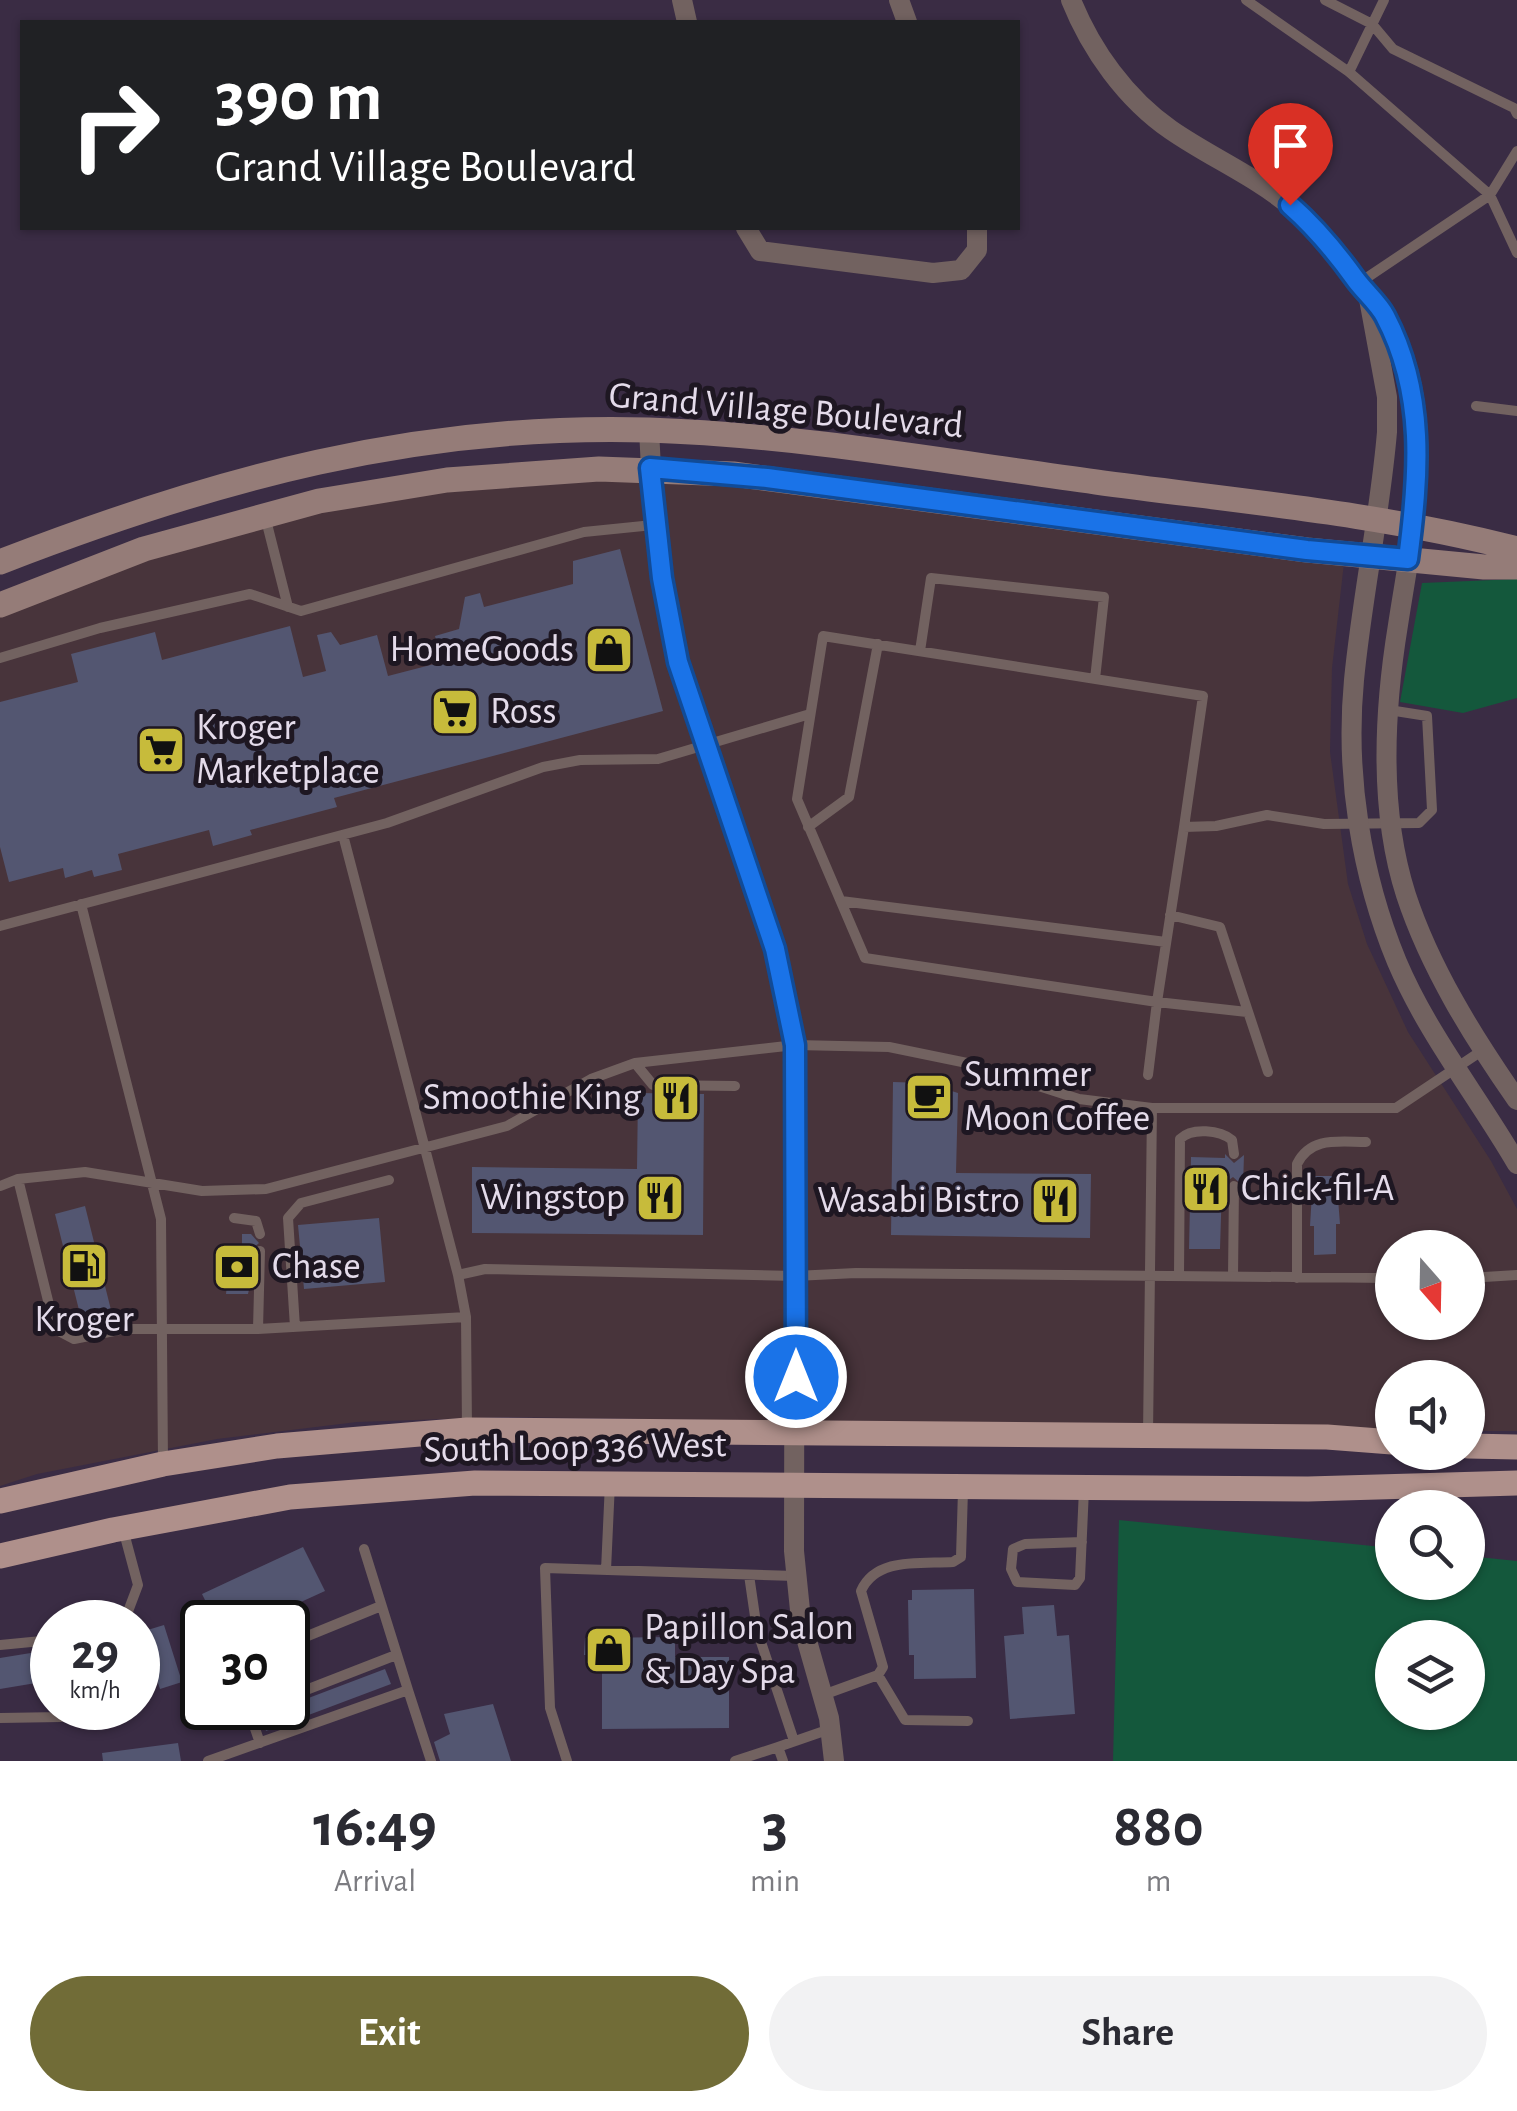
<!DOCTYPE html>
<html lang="en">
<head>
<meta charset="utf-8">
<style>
  :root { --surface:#fff; --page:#f2f2f3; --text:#2b2b33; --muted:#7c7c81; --accent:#716c37 }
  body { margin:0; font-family:"Alegreya Sans",sans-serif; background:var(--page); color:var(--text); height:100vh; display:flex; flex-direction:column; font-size:38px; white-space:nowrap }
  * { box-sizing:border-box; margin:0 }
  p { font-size:32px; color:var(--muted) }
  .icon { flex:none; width:55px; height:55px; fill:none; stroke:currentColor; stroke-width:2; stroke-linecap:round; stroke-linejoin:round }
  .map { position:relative; height:1761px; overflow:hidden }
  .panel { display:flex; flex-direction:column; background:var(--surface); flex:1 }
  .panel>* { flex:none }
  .top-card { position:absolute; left:20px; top:20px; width:1000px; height:210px; border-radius:0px; box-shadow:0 2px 8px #0004; background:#202124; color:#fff; overflow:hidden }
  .needle { width:65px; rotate:160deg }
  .buttons { position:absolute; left:1375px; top:1230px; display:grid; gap:20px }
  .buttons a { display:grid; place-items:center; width:110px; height:110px; border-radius:50%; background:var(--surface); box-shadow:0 2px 8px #0004; font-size:50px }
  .speed { position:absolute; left:30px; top:1600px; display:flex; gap:20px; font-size:50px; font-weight:700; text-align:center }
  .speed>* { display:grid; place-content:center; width:130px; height:130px; border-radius:50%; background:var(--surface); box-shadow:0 2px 8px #0004; line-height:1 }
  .speed small { font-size:25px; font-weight:400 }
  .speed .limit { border:5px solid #111; border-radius:15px; background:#fff; color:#111 }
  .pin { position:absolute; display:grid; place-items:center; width:85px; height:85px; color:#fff; margin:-102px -42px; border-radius:50% 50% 50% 0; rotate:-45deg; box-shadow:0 0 10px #0007 }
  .pin .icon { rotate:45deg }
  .me { position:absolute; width:110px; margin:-55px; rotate:0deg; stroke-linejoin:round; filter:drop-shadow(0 0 8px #0008) }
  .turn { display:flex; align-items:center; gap:35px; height:210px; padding:0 30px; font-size:45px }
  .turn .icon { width:130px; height:130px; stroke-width:2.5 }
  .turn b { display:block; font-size:70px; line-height:85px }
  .eta { display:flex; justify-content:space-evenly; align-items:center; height:170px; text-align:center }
  .eta b { font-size:60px; font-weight:600; line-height:70px }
  .button { display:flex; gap:20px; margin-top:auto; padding:20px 30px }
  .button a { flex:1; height:115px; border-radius:60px; background:var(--accent); color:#fff; font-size:40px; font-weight:600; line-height:115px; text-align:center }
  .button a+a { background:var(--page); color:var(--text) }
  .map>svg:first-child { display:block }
  .commercial { fill:#48343b; fill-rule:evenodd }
  .green { fill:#14583c; fill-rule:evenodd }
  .building { fill:#535671 }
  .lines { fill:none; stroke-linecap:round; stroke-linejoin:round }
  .lane { stroke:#726260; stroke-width:10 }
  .street { stroke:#726260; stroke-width:20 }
  .secondary { stroke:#957c78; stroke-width:25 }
  .primary { stroke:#af908b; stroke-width:25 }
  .route-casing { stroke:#114b97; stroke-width:25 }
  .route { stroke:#1a73e8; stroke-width:18 }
  .labels { text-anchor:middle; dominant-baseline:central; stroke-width:10; stroke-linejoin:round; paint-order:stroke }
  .street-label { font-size:38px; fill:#e4dbea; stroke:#1e1722 }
  .poi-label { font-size:38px; fill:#e4dbea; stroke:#1e1722; text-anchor:start }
</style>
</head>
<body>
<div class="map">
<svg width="1517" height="1761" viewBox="0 0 1517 1761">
  <rect width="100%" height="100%" fill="#3a2c44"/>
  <path class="commercial" d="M685,475L1344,563L1332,668L1330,752L1348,884L1367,944L1408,1032L1491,1161L1517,1209V1431H1468V1378H1392V1430L503,1417L357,1422L217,1439L37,1474L0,1486V612L115,567L377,497ZM1392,1248H1468V1322H1392Z"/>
  <path class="green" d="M1517,579V698L1463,713L1400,702L1422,583Z
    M1119,1520L1392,1548V1582H1468V1556L1517,1561V1761H1113ZM1392,1638H1468V1712H1392Z"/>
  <path class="building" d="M620,549L663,711L334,798L337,807L250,830L252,835L213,846L209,830L118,854L122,870L94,877L92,870L65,878L63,868L9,882L0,847V702L78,682L71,654L155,632L162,660L290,626L303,677L326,671L317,635L331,632L340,645L377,635L388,676L442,662L435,636L459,629L465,597L480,593L484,607L573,584V561Z
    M893,1082L926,1083L958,1093L956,1173L1091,1174L1090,1238L891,1235Z
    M638,1093L704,1094L703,1235L472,1233V1167L637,1169Z
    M1225,1154L1234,1163L1244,1155L1243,1186L1233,1177L1222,1185L1220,1249H1189L1191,1157L1225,1158Z
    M1313,1176H1334L1333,1186H1337L1340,1224H1336V1254L1314,1255V1226H1310Z
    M85,1206L113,1318L83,1326L55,1214Z
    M379,1218L385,1282L304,1289L298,1225Z
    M242,1234H251L259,1243L251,1250L250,1285L248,1294H226L227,1284H220L221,1244H242Z
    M303,1547L325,1591L257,1622H216L202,1594Z
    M974,1589L976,1678L914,1679V1655H909L908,1600H912V1590Z
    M1054,1605L1057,1636L1069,1635L1075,1714L1010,1719L1004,1636L1024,1634L1022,1607Z
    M164,1625L182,1682L160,1689L141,1632Z
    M675,1637V1657H729V1728L602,1729V1655H584L585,1638Z
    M43,1651L48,1681L0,1689V1658Z
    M385,1669L391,1684L266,1731L261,1716Z
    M493,1704L511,1761H440L434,1742L450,1734L444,1714Z
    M178,1743L181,1761H103L102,1753Z"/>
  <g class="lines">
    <path class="lane" d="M1246,0L1349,72L1490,195L1517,253
      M1325,0L1372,24L1393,49L1514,108L1517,114
      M1349,72L1384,0
      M1359,283L1490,195L1517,151
      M1476,406L1517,411
      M265,516L288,607
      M920,651L931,578L1104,597L1095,679
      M0,658L100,628L250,594L301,611L584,532L653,525
      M808,827L849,797L878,644
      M1184,827L1157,1002L865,958L797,799L823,636L1203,696L1184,827L1216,826L1267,815L1324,824L1419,823L1432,810L1427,716L1389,710
      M343,835L458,1275L466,1317L467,1429
      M841,901L1166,942
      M81,904L161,1219L163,1463
      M1170,915L1220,927L1268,1072
      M0,926L387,823L543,767L580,760L658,759L810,714
      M635,1063L653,1085L735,1086
      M1148,1075L1157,1002L1247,1012
      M18,1179L55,1329L74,1339L124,1329H258L466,1317
      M0,1186L18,1179L85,1172L202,1191L266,1189L507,1126L591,1079L635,1063L795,1045L889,1047L967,1063L1079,1099L1152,1108
      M234,1218L256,1221L260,1234
      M458,1275L485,1269L795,1276L856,1273L1392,1278
      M1179,1276L1180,1139C1192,1127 1220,1130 1232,1140L1234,1154
      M1233,1277L1234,1186
      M1297,1278V1164C1311,1136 1339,1142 1366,1142
      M1468,1278L1517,1275
      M295,1327L288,1218L301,1203L389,1180
      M258,1329L260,1251
      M1148,1434L1152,1108H1396L1483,1050
      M123,1529L138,1585L124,1622
      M1082,1542L1025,1544L1013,1549L1011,1569L1017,1582L1075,1585L1080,1578L1084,1489
      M364,1549L408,1690
      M606,1570L610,1483
      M749,1575L757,1630L794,1741
      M288,1644L381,1606
      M0,1645L52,1640
      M878,1675L905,1720L968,1721
      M823,1695L878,1675L883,1667L861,1591C876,1557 920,1564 953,1562L961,1557L963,1490
      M288,1697L396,1655
      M249,1711L260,1743
      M0,1718L61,1717L81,1708
      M208,1761L408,1690L431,1761
      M567,1761L550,1708L545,1568L795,1576
      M735,1761L778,1747
      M783,1761L778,1747L830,1729"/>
    <path class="street" d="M682,0L687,22
      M899,0L907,22
      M1071,0C1091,50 1126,99 1171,130C1210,157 1255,176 1292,207C1320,230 1339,258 1361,286C1379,311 1397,333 1406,363C1432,449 1411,540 1398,625C1384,711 1379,811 1406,895C1430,968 1473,1037 1517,1100
      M746,228L760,251L933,273L961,270L977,250V228
      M1369,299L1387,397V432C1380,515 1362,597 1354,680C1345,775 1361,875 1397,962C1428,1035 1478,1097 1517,1164
      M649,430L654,525L678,662L775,949L795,1045L794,1551L801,1620L829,1718L834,1761"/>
    <path class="secondary" d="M0,562C214,479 417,423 649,430C798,435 948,462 1096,482C1236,501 1379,513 1517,549
      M0,605L144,549L319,501L447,480L599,469L733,474L1307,550L1484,567H1517"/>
    <path class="primary" d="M1468,1446L1517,1447
      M0,1501L163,1464L277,1446L467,1430L1327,1437L1392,1442
      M0,1556L113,1530L290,1497L475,1483L1308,1489L1517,1483"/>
  </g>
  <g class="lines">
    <g class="route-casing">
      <path id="route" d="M796,1377L795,1045L775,949L678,662L662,578L650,468L767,478L1307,550L1408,559C1419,475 1426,394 1385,316C1379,304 1365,292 1356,280C1336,252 1316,228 1290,205"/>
    </g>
    <use href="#route" class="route"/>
  </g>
  <defs>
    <g id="shop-square" transform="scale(2.5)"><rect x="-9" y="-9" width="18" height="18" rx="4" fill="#c7bb3b" stroke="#1e1722"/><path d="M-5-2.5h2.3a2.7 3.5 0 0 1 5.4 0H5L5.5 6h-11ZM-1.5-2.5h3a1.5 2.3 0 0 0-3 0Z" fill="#111"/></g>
    <g id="supermarket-square" transform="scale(2.5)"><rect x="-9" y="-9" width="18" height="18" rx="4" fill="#c7bb3b" stroke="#1e1722"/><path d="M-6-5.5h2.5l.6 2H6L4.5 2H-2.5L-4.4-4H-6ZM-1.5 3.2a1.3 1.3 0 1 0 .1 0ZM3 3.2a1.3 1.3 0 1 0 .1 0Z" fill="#111"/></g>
    <g id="cafe-square" transform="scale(2.5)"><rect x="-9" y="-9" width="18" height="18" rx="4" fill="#c7bb3b" stroke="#1e1722"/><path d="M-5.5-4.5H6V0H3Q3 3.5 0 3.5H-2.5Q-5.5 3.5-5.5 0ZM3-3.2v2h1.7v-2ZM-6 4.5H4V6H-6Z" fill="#111"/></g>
    <g id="restaurant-square" transform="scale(2.5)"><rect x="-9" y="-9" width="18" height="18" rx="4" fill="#c7bb3b" stroke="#1e1722"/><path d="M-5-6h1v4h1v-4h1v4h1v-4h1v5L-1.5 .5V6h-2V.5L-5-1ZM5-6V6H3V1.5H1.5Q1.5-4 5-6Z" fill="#111"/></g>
    <g id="fuel-square" transform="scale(2.5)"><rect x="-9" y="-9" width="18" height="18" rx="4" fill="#c7bb3b" stroke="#1e1722"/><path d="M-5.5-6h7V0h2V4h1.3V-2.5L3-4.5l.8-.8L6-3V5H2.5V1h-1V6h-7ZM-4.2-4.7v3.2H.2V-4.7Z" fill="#111"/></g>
    <g id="bank-square" transform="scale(2.5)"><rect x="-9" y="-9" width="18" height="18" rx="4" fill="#c7bb3b" stroke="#1e1722"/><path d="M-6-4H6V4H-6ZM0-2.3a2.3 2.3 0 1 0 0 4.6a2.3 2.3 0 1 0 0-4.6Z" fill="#111"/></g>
  </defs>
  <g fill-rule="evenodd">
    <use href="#shop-square" x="609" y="650"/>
    <use href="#supermarket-square" x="455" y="712"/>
    <use href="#supermarket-square" x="161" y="750"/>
    <use href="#cafe-square" x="929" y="1097"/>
    <use href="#restaurant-square" x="676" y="1098"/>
    <use href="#restaurant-square" x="1206" y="1189"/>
    <use href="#restaurant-square" x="660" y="1198"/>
    <use href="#restaurant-square" x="1055" y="1201"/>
    <use href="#fuel-square" x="84" y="1266"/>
    <use href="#bank-square" x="237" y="1267"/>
    <use href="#shop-square" x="609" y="1650"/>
  </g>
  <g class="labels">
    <g class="street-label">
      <text transform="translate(786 411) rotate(5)">Grand Village Boulevard</text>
      <text transform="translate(575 1448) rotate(-1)">South Loop 336 West</text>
    </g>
    <g class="poi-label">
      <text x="574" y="650" text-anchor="end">HomeGoods</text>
      <text x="490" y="712">Ross</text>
      <text x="196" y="728">Kroger<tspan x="196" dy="44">Marketplace</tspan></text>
      <text x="964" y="1075">Summer<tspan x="964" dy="44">Moon Coffee</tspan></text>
      <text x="641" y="1098" text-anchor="end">Smoothie King</text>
      <text x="1241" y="1189">Chick-fil-A</text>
      <text x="625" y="1198" text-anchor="end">Wingstop</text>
      <text x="1020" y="1201" text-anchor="end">Wasabi Bistro</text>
      <text x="272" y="1267">Chase</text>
      <text x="84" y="1320" text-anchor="middle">Kroger</text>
      <text x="644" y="1628">Papillon Salon<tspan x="644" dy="44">&amp; Day Spa</tspan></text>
    </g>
  </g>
</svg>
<div class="buttons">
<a><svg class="needle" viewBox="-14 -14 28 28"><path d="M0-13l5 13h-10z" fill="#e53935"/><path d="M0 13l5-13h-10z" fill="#7c7c81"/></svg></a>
<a><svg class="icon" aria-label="sound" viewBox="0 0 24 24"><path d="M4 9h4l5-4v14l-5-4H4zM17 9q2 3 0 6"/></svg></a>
<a><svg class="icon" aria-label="search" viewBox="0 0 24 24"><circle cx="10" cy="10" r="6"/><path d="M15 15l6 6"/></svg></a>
<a><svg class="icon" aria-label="layers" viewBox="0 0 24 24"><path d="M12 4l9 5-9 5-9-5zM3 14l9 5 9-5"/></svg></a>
</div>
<div class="speed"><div>29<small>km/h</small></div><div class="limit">30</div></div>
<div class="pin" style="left:1290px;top:205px;background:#d93025"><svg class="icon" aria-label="arrive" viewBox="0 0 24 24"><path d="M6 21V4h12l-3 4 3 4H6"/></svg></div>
<svg class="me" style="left:796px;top:1377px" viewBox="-20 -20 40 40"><circle r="17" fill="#1a73e8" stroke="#fff" stroke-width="3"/><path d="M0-11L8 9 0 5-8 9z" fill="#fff"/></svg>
<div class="top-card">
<div class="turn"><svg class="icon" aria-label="right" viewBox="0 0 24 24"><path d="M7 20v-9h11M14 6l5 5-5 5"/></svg><div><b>390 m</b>Grand Village Boulevard</div></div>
</div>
</div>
<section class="panel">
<div class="eta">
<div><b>16:49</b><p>Arrival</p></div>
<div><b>3</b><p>min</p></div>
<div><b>880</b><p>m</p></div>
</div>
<div class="button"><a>Exit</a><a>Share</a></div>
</section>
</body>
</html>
